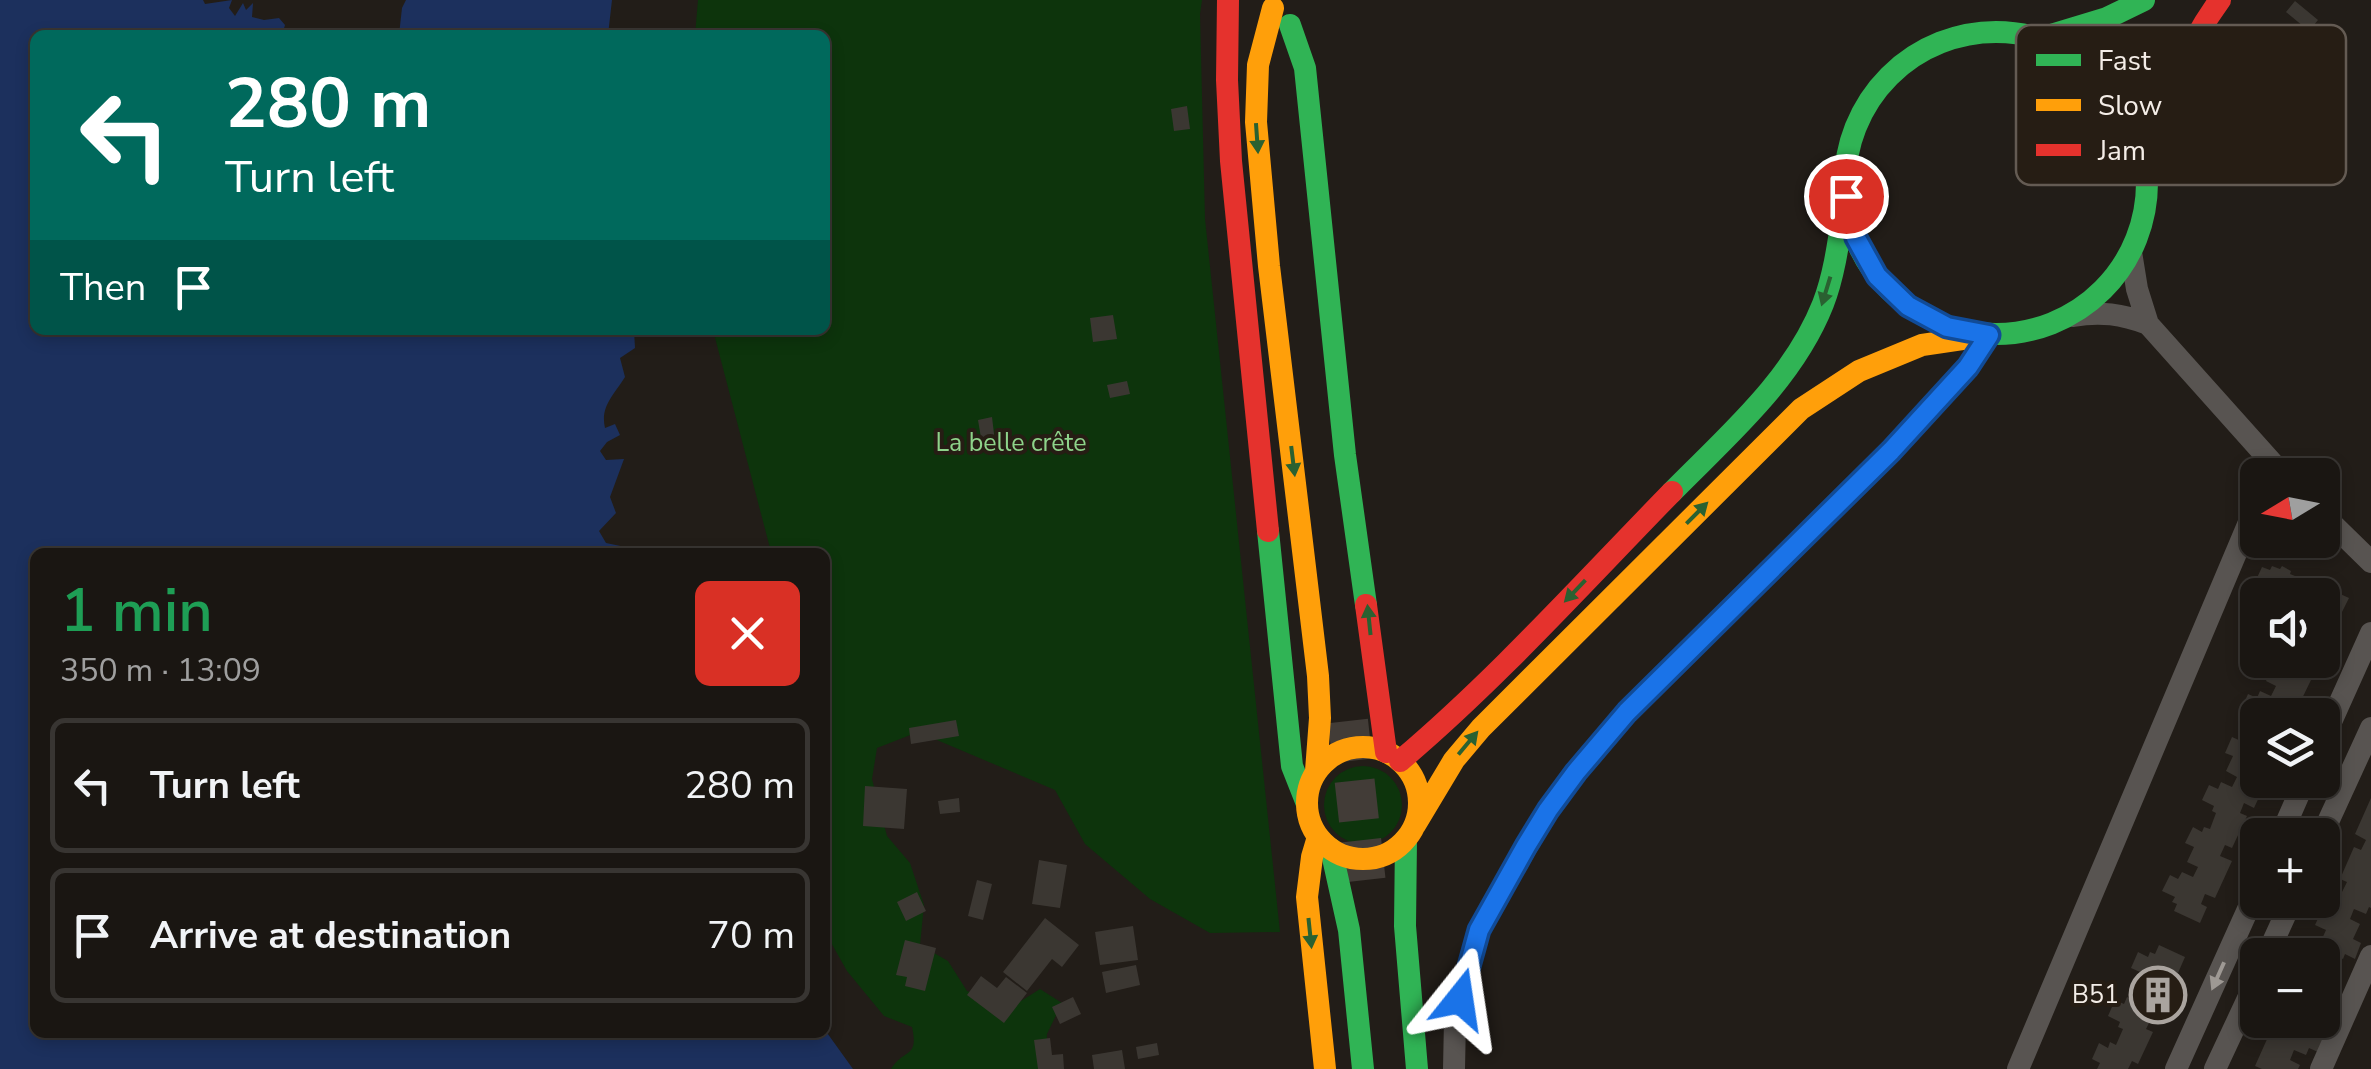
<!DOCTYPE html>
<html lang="en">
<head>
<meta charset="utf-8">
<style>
  :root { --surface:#1a1612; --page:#272320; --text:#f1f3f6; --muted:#9f9f9f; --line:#383532 }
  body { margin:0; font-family:"Nunito Sans",sans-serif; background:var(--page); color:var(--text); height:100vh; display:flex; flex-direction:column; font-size:38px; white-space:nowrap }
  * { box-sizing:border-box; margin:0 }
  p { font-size:32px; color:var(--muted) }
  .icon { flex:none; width:55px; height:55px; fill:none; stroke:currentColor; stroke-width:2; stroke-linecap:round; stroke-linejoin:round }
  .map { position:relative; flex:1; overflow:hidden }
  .panel { position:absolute; left:30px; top:548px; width:800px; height:490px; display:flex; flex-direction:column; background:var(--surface); border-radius:15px; box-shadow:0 5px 15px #0003,0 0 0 2px var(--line) }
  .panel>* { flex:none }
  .top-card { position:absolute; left:30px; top:30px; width:800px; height:305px; border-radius:15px; box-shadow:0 5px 15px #0003,0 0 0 2px var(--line); background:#00695c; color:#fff; overflow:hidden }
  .needle { width:65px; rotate:260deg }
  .tools { position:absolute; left:2240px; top:458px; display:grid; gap:20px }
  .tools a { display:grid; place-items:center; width:100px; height:100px; border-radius:15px; background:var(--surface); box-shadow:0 5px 15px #0003,0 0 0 2px var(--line); font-size:50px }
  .pin { position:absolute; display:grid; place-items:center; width:85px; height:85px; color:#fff; margin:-42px; border:5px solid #fff; border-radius:50%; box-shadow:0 2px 10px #0007 }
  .me { position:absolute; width:110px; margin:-55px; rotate:15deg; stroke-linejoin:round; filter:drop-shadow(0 0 8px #0008) }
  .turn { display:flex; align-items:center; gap:35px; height:210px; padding:0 30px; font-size:45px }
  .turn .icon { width:130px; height:130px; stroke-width:2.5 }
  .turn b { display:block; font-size:70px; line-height:85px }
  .then { display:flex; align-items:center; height:95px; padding:0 30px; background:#0003; gap:20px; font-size:38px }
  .round { display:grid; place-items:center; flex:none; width:105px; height:105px; border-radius:15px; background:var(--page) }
  .headline { display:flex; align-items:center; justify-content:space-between; height:170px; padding:0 30px }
  h1 { font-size:60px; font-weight:600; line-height:75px; color:#1e9e55 }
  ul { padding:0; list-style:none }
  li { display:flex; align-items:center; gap:30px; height:135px; margin:0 20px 15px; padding:0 10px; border:5px solid var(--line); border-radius:15px }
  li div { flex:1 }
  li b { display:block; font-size:38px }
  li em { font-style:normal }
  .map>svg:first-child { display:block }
  .green { fill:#0d340c }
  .water { fill:#1c305d }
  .building { fill:#3b3732 }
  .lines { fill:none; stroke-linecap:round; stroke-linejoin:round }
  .highway-tunnel { stroke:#423c37; stroke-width:40; stroke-dasharray:40 20; stroke-linecap:butt }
  .street { stroke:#585451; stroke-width:22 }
  .fast { stroke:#30b455; stroke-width:22 }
  .slow { stroke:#ff9f0a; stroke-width:22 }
  .jam { stroke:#e5322d; stroke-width:22 }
  .oneway { fill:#2a6131 }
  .oneway2 { fill:#9e9994 }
  .route-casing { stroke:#114b97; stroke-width:25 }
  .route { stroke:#1a73e8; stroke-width:18 }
  .labels { text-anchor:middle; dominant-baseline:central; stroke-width:8; stroke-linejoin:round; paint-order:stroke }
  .park-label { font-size:25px; fill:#8ed38a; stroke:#261d14 }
  .poi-label { font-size:25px; fill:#f4ede7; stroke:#261d14; text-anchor:end }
  .key { fill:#261d14; stroke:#645b53; stroke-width:2.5 }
  .key-label { font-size:28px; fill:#f4ede7 }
</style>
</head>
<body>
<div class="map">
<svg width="2371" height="1069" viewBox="0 0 2371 1069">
  <rect width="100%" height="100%" fill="#221d18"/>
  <path class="green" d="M698,0H1202L1200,14L1205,219L1280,932L1210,933L1150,899L1085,844L1055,790L918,732L877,748L872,779L887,836L910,863L924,905L920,945L948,961L967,991L999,1003L1021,1001L1040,989L1062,1003L1047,1034L1046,1063L1040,1069H891C904,1048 919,1059 912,1027L884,1016L847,971L825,932V552H771L713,330H825V35H695Z
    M1324 805a39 39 0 1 1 78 0a39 39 0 1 1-78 0Z"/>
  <path class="water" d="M0,0H203L205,4L232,0L229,8L235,16L243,3L246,10L253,3L252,17L264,20L279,18L285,25L282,35H35V330H634L635,348L620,358L625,377C614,395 600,406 605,428L615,424L620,435L607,442L600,451L606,460L624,459L610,497L616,513L599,531L606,543L635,549L633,552H35V1032H825V1030L853,1069H0Z
    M406,0H612L608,35H399L402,8Z"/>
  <path class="building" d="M2295,1L2318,20L2309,31L2286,12Z
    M1187,106L1190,129L1174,131L1171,109Z
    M1113,315L1117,339L1093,342L1090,318Z
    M1127,381L1130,394L1110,398L1107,385Z
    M992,417L995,442L982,444L978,420Z
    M2272,566L2280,569L2282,566L2291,571L2290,574L2300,578L2297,583L2309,588L2312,581L2349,598L2340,616L2335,614L2330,625L2335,627L2327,644L2322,642V595H2260L2251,591L2262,567L2270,570Z
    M2260,660H2314L2311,667L2304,663L2299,674L2311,680L2294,715L2284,712L2282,715H2258V780H2267L2254,808L2244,803L2240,813L2247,816L2232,848L2225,845L2220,856L2232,861L2215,898L2205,894L2201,904L2207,907L2200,923L2174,911L2177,904L2172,902L2175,897L2162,891L2170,875L2178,879L2182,872L2193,877L2198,867L2187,862L2194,847L2185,843L2193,827L2202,832L2204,827L2210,829L2216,813L2212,811L2214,806L2202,800L2209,785L2218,789L2221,782L2232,787L2237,777L2226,771L2233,756L2225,753L2232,737L2241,741L2244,736L2249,738L2256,723L2251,720L2253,715L2241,710L2248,694L2257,698L2260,691L2271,696L2276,686L2266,681L2273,666Z
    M956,720L959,736L911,744L909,728Z
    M865,786L907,789L904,829L863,826Z
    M959,798L960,812L940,814L938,801Z
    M2371,798V908L2369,907L2366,914L2354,909L2350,919L2360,924L2353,939L2361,943L2355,959L2345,954L2343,959L2338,957L2334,966L2322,961V955L2308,954L2315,938L2321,941L2326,930L2315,925L2332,888L2342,892L2347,882L2340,879L2354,847L2361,850L2366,840L2355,834Z
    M1039,860L1067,865L1060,908L1032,904Z
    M977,880L992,884L983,920L968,916Z
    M917,892L926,911L906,921L897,902Z
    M1045,918L1079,945L1062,967L1052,959L1027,991L1003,972Z
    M1133,926L1138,960L1100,965L1095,932Z
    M905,940L936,948L925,991L905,986L907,977L896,975Z
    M2159,945L2185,957L2178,973L2171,970L2166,981L2178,986L2160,1023L2151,1019L2146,1029L2153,1032L2138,1064L2132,1061L2128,1069H2097L2100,1063L2092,1059L2099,1043L2108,1048L2110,1042L2116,1045L2123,1029L2118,1027L2120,1022L2108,1016L2115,1000L2124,1004L2127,997L2138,1002L2143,992L2133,987L2140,972L2131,968L2138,952L2148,957L2150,952L2155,954Z
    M1136,965L1140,985L1106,993L1102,972Z
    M981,976L997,988L1006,977L1027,993L1004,1023L967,995Z
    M1073,997L1081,1014L1060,1024L1052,1007Z
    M2281,1020H2311L2310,1023L2315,1025L2313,1030L2325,1036L2318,1052L2309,1048L2306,1055L2294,1050L2290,1060L2300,1065L2298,1069H2262L2255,1066L2272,1028L2282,1033L2287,1023Z
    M1050,1038L1052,1055L1063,1054L1064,1069H1038L1034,1040Z
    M1157,1043L1159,1055L1138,1059L1136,1047Z
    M1122,1050L1125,1069H1094L1092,1055Z"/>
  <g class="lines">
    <path class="highway-tunnel" d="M1348,721L1367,893"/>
    <path class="street" d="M2131,252L2137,289L2148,324L2283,475
      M2073,316C2100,311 2122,314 2148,324
      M2322,514L2371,562
      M2322,742L2371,633
      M2281,835L2305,780
      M2322,835L2371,728
      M2267,955L2292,900
      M1454,1069L1455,1020L1479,930L1548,810L1575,772L1627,712L1891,451L1968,367L1989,335
      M2018,1069L2258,501
      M2176,1069L2258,887
      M2215,1069L2258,977
      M2321,1069L2371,956"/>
    <path class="fast" d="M1290,25L1305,68L1345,455L1366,605
      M1845 183a151 151 0 1 1 302 0a151 151 0 1 1-302 0Z
      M2041,38L2107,18L2144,0
      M1672,492C1728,435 1793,380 1823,304C1835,273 1839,238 1844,205
      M1268,531L1292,766L1307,804
      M1406,839L1405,926L1417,1069
      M1331,849L1349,930L1363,1069"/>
    <path class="slow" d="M1273,8L1258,65L1256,122L1269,266L1318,676L1320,718L1316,771
      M1307 803a56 56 0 1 1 112 0a56 56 0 1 1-112 0Z
      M1415,825L1454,760L1481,728L1801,409L1859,371L1922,345L1976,337
      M1318,837L1312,857L1307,897L1325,1069"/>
    <path class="jam" d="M1228,0L1227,80L1231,161L1268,531
      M2147,168C2165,108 2182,51 2220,0
      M1366,605L1386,752
      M1400,761C1497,679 1583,583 1672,492"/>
  </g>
  <defs><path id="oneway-solid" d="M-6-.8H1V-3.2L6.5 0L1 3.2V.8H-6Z" transform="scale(2.5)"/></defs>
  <g class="oneway">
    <use href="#oneway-solid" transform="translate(1257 138) rotate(86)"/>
    <use href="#oneway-solid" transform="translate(1826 291) rotate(107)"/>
    <use href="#oneway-solid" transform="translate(1293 461) rotate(83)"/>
    <use href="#oneway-solid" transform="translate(1697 513) rotate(-45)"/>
    <use href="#oneway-solid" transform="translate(1575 591) rotate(134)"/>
    <use href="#oneway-solid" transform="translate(1369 620) rotate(-96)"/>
    <use href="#oneway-solid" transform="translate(1468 743) rotate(-50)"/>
    <use href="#oneway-solid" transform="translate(1310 933) rotate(84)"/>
  </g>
  <use class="oneway2" href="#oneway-solid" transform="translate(2218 976) rotate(114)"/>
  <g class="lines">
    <g class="route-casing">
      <path id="route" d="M1460,999L1479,930L1526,846L1548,810L1576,772L1627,712L1891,451L1968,367L1989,335L1947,327L1908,306L1877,276L1856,238L1846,196"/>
    </g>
    <use href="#route" class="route"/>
  </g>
  <defs>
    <g id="building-ring" transform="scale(2.875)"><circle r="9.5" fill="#261d14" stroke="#aaa49f" stroke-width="1.5"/><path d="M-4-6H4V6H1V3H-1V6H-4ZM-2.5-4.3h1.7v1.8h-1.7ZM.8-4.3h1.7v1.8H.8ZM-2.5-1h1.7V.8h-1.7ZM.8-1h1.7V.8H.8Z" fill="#aaa49f"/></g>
  </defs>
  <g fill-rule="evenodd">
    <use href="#building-ring" x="2158" y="995"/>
  </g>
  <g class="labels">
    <g class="park-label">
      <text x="1011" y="443">La belle crête</text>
    </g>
    <g class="poi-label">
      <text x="2119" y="995">B51</text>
    </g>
  </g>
  <rect x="2016" y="25" width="330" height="160" rx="15" class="key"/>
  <rect x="2036" y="54" width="45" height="12" fill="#30b455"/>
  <rect x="2036" y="99" width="45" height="12" fill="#ff9f0a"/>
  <rect x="2036" y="144" width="45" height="12" fill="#e5322d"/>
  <g class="key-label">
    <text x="2098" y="70">Fast</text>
    <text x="2098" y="115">Slow</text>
    <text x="2098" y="160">Jam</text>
  </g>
</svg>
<div class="tools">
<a><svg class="needle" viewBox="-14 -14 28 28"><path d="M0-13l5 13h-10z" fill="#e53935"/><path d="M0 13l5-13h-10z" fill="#9f9f9f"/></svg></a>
<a><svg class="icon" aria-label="sound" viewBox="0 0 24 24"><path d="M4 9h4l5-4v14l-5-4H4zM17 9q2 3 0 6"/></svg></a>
<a><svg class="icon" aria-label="layers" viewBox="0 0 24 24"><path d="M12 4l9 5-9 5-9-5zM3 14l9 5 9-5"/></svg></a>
<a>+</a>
<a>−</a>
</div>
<div class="pin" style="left:1846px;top:196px;background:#d93025"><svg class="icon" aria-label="arrive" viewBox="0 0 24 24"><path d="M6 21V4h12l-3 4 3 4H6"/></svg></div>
<svg class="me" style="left:1460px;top:999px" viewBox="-20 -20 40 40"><path d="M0-17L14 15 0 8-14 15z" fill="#1a73e8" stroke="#fff" stroke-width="4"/></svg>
<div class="top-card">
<div class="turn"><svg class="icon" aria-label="left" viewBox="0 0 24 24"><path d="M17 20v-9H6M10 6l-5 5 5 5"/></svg><div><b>280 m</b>Turn left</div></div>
<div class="then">Then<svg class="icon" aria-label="arrive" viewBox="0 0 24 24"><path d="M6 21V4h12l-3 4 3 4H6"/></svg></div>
</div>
<section class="panel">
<div class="headline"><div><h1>1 min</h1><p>350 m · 13:09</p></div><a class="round" style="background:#d93025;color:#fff"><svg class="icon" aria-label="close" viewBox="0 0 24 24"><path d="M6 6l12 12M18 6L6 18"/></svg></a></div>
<ul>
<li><svg class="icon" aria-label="left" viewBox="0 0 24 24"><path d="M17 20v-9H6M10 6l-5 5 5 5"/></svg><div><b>Turn left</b></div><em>280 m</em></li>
<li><svg class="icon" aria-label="arrive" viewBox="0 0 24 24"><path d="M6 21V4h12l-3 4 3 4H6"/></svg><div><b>Arrive at destination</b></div><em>70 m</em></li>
</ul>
</section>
</div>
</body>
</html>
